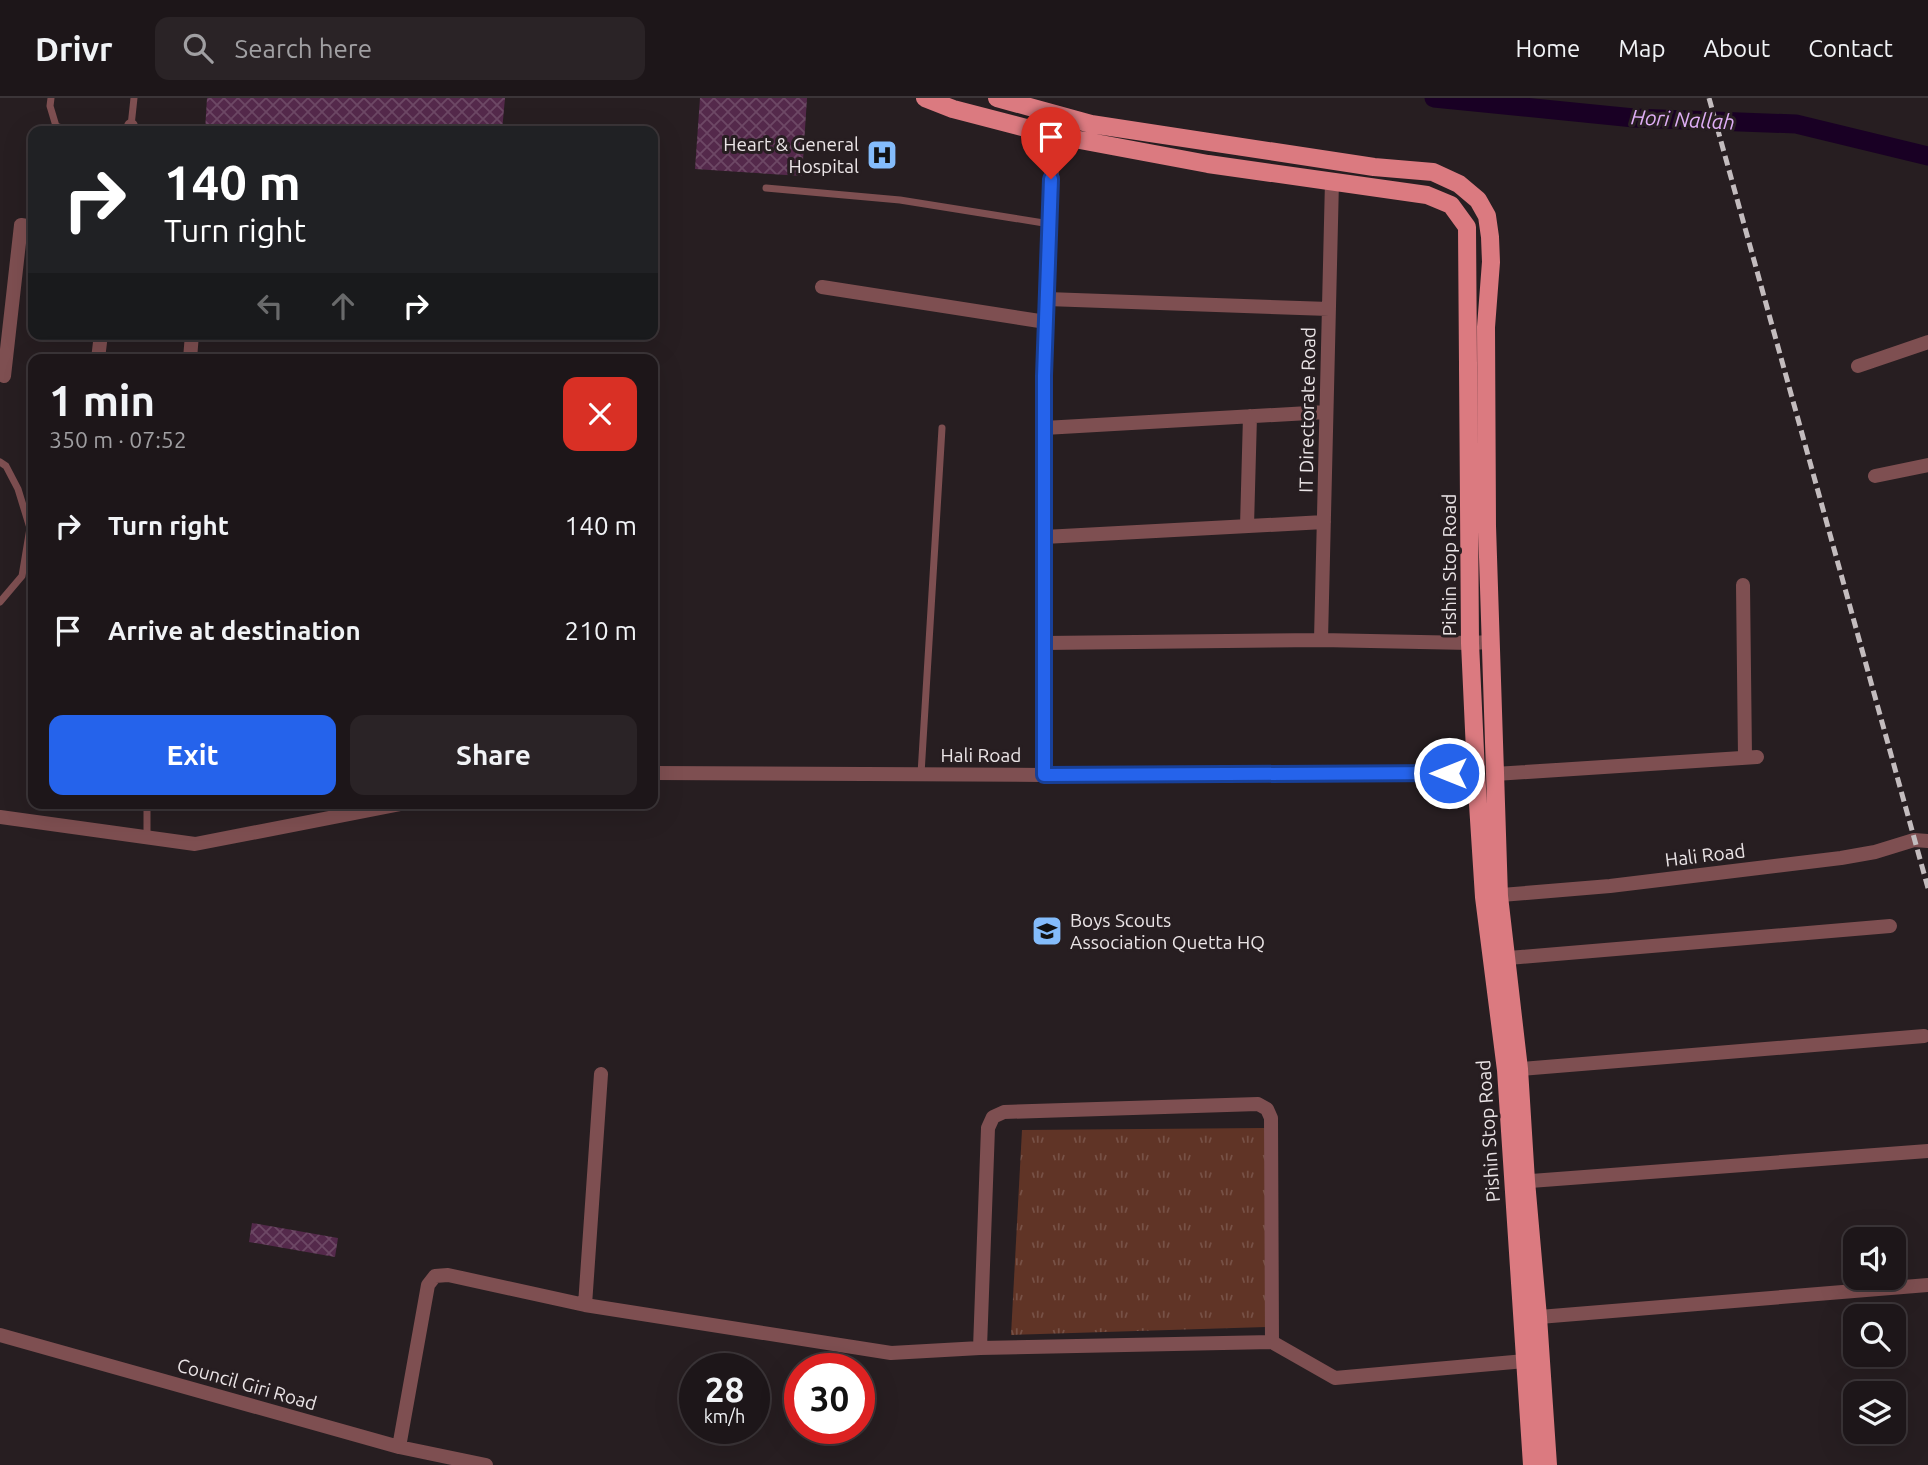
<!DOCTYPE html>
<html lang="en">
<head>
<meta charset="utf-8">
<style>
  :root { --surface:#1d1619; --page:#2a2326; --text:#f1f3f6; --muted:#a09fa2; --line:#3b3538; --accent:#2563eb }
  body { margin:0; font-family:Ubuntu,sans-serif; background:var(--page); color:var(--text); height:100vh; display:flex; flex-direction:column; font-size:26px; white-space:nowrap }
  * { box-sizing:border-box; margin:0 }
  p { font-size:23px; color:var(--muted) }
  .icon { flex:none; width:38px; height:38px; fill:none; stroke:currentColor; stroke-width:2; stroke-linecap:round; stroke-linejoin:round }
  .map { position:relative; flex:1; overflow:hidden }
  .panel { position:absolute; left:28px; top:256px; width:630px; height:455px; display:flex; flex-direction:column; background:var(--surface); border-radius:14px; box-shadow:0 7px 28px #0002,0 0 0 2px var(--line) }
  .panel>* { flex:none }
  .hud { position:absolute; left:28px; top:28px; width:630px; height:214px; border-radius:14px; box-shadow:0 7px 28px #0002,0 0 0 2px var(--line); background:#202124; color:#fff; overflow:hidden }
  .tools { position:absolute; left:1843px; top:1129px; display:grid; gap:14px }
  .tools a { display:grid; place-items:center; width:63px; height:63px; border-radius:14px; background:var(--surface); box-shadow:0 7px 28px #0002,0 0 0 2px var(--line); font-size:35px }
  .speed { position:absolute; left:679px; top:1255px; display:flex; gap:14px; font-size:35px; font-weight:700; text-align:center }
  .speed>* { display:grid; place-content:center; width:91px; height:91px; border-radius:50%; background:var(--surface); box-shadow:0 7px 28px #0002,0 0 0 2px var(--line); line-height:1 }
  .speed small { font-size:18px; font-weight:400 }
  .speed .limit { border:10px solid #d22; background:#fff; color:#111 }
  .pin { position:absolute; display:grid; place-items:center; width:60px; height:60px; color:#fff; margin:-72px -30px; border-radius:50% 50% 50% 0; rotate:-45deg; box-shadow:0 0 7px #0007 }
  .pin .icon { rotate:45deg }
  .me { position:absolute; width:77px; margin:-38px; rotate:270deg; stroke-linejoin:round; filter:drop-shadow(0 0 5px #0008) }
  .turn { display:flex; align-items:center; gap:24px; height:147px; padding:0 21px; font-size:32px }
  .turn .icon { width:91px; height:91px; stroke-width:2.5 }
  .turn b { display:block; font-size:49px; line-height:60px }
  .lanes { display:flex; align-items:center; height:66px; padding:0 21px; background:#0003; justify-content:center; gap:35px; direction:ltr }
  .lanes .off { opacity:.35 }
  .round { display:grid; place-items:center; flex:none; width:74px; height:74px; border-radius:14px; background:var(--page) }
  .head { display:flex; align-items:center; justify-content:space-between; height:119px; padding:0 21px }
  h1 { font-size:42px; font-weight:700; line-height:52px }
  .primary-button { display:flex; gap:14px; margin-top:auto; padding:14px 21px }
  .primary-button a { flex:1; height:80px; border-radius:14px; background:var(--accent); color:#fff; font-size:28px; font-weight:700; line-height:80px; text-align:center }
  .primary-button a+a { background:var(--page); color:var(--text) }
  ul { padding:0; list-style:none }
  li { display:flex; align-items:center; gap:21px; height:105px; padding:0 21px }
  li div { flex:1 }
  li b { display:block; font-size:26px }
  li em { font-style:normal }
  header { display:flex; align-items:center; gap:42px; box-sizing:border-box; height:98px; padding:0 35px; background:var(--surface); border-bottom:2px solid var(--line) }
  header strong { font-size:33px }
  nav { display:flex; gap:38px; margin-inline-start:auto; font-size:24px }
  .search { width:490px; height:63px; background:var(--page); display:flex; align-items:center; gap:18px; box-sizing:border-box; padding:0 24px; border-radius:14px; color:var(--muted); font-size:26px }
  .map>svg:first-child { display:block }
  .park { fill:url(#park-tufts) }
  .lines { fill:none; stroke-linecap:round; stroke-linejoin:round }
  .canal { stroke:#190024; stroke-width:19 }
  .building { fill:url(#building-cross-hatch) }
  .lane { stroke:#7e4f51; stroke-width:7 }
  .street { stroke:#7e4f51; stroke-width:14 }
  .primary { stroke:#db7a80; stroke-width:18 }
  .rail { stroke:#c3bcbe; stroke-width:5; stroke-dasharray:10 5; stroke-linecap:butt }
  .route-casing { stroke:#184099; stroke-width:18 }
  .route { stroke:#2563eb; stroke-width:12 }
  .labels { text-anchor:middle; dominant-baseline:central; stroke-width:6; stroke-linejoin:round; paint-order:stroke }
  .poi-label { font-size:19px; fill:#eae4e6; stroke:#271e21; text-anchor:end }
  .street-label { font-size:19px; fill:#eae4e6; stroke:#271e21 }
  .water-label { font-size:21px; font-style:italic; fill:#dfaef6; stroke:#271e21 }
</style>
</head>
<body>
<header>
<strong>Drivr</strong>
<div class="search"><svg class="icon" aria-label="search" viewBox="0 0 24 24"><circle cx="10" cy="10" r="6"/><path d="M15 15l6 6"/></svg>Search here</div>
<nav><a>Home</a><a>Map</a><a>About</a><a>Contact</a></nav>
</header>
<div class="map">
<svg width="1928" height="1367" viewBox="0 0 1928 1367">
  <defs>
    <pattern id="park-tufts" width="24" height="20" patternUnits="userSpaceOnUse" patternTransform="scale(1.75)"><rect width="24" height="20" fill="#603426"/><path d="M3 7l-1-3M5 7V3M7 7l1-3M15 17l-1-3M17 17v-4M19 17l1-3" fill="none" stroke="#775146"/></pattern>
    <pattern id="building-cross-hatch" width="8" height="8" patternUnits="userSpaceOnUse" patternTransform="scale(1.75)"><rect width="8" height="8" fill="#54294b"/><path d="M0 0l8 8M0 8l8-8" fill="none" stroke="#6d4865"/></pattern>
  </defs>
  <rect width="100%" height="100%" fill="#271e21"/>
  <path class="park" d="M1265,1030L1266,1229L1011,1237L1022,1032Z"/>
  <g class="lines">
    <path class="canal" d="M1434,0L1634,20L1796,26L1928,58"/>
  </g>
  <path class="building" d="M207,0H505L502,33H205Z
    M700,0H807L802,78L695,71Z
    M252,1125L338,1140L335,1159L249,1144Z"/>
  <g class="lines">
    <path class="lane" d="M51,0L50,8L56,28L71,33
      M122,33L131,28L134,0
      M766,90L900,102L1050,126
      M0,364L6,368L18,391L30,430L22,478L0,504
      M921,676L942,330
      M147,705V739"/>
    <path class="street" d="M131,33V28
      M822,189L1046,224
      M1047,201L1329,211
      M98,261L101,236
      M190,261L192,236
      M1858,268L1928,244
      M4,278L21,127L33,129
      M1044,330L1326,314
      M1875,378L1928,367
      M1247,428L1250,318
      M1044,439L1324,424
      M1743,487L1745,659
      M1321,542L1332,83
      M1044,545L1321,542L1470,545L1491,544
      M653,675L1044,677L1476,675
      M1495,676L1757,659
      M1044,677V278L1053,37
      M0,719L195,746L406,705
      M1489,798L1610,788L1841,760L1875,754L1914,742L1928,743
      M1497,861L1890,828
      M1510,972L1924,938
      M1518,1084L1928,1053
      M585,1207L601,976
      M1527,1220L1928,1187
      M0,1237L399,1349L486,1367
      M980,1250L988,1030L993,1019L1004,1014L1258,1006L1267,1011L1271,1020L1272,1244
      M399,1349L428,1187L435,1178L448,1177L585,1207L891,1255L980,1250L1272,1244L1335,1280L1525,1263"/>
    <path class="primary" d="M925,0L953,11L1053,37L1208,66L1427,97L1451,107L1467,129L1470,545L1476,675L1484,799L1506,972L1532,1367
      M997,0L1091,26L1374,69L1433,74L1459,86L1478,102L1487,118L1490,139L1491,164L1486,229L1487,428L1499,798L1519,971L1526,1083L1538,1219L1548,1367"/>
    <path class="rail" d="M1709,0L1928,790"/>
  </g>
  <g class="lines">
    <g class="route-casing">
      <path id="route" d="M1051,81L1044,278V677L1449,675"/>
    </g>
    <use href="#route" class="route"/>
  </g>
  <defs>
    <g id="hospital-square" transform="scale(1.575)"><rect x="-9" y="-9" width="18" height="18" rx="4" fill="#84bcfb" stroke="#271e21"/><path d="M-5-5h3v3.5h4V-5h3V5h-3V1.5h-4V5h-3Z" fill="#111"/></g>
    <g id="school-square" transform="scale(1.575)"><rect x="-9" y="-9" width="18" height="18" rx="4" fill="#84bcfb" stroke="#271e21"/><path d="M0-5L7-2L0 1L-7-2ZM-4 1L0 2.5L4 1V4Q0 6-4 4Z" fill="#111"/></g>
  </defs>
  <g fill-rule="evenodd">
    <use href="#hospital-square" x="882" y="57"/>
    <use href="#school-square" x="1047" y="833"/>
  </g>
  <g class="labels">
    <g class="poi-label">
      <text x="859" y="46">Heart &amp; General<tspan x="859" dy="22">Hospital</tspan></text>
      <text x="1070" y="822" text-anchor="start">Boys Scouts<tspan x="1070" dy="22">Association Quetta HQ</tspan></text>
    </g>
    <g class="street-label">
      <text transform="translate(1307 312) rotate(-89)">IT Directorate Road</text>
      <text transform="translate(1449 467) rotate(-90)">Pishin Stop Road</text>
      <text x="981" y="657">Hali Road</text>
      <text transform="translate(1705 757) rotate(-7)">Hali Road</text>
      <text transform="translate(1488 1033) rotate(-94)">Pishin Stop Road</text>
      <text transform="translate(247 1286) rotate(16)">Council Giri Road</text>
    </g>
    <g class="water-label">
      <text transform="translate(1683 21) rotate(3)">Hori Nallah</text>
    </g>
  </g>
</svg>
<div class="tools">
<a><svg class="icon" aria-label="sound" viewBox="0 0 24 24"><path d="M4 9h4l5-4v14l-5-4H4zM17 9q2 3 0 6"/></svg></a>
<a><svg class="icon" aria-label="search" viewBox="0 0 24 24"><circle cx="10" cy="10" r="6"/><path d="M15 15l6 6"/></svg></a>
<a><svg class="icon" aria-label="layers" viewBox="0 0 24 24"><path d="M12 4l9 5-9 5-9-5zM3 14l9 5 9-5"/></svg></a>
</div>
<div class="speed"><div>28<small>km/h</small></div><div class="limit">30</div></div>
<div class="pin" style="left:1051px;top:81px;background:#d93025"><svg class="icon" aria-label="arrive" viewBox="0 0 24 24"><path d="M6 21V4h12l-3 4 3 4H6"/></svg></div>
<svg class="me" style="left:1449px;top:675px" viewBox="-20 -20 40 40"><circle r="17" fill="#2563eb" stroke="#fff" stroke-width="3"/><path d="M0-11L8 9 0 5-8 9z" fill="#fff"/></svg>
<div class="hud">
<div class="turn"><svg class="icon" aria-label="right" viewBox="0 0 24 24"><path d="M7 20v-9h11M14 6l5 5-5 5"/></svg><div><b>140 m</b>Turn right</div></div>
<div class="lanes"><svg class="icon off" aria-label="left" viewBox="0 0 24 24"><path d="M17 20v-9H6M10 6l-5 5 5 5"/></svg><svg class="icon off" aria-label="ahead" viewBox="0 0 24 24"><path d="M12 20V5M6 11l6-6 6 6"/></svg><svg class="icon" aria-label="right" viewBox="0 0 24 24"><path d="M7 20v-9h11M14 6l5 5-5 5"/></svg></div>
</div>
<section class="panel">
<div class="head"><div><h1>1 min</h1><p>350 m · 07:52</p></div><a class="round" style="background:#d93025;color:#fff"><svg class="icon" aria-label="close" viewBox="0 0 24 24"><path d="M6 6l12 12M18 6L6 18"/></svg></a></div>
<ul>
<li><svg class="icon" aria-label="right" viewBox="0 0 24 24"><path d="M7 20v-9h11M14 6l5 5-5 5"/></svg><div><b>Turn right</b></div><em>140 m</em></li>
<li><svg class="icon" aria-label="arrive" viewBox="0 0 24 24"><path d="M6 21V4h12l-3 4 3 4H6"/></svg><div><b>Arrive at destination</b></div><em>210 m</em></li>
</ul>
<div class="primary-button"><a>Exit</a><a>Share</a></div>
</section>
</div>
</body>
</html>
